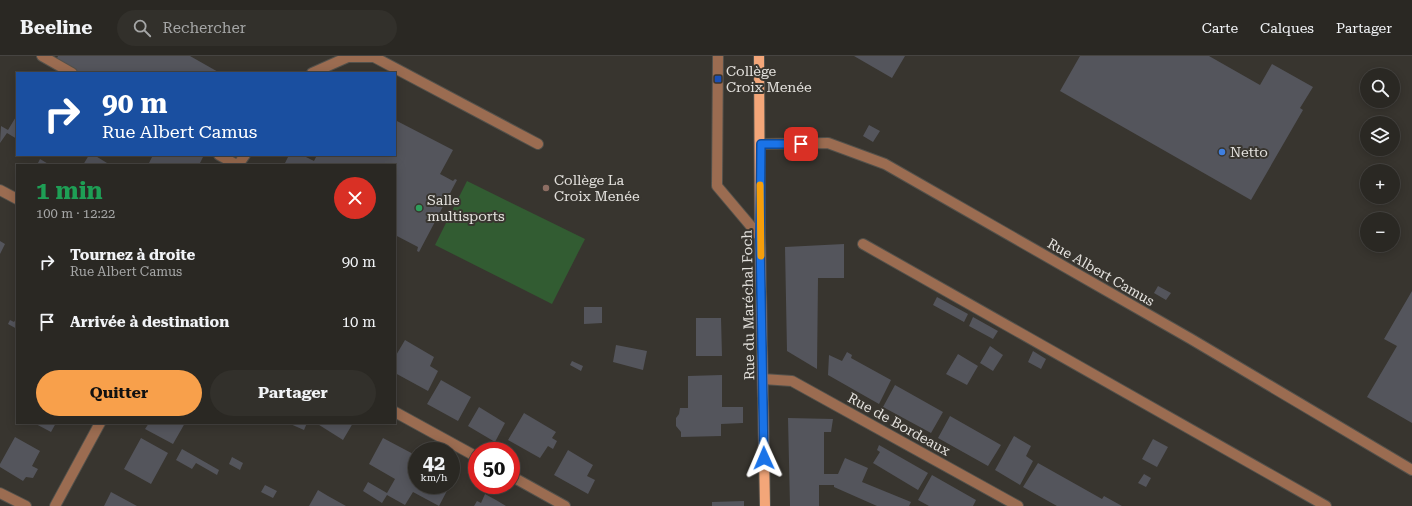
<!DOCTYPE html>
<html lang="fr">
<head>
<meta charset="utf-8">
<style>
  :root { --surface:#2a2823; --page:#32302b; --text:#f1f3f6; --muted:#a5a6a6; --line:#464441; --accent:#f8a04b }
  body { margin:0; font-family:"Roboto Serif",serif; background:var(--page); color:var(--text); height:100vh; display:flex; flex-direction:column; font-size:15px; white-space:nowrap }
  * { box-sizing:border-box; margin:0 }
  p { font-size:13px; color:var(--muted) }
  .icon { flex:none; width:22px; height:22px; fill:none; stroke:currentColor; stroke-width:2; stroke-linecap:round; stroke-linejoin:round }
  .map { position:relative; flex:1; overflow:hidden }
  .drawer { position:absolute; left:16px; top:108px; width:380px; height:260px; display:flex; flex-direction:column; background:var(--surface); border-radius:0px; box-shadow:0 2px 10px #0003,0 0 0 1px var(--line) }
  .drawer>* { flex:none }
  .hud { position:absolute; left:16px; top:16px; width:380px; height:84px; border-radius:0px; box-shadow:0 2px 10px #0003,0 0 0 1px var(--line); background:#1a4fa0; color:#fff; overflow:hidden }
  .tools { position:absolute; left:1360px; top:12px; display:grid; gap:8px }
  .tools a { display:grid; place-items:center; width:40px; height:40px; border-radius:50%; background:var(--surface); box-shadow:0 2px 10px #0003,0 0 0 1px var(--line); font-size:20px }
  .speed { position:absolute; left:408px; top:386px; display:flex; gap:8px; font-size:20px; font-weight:700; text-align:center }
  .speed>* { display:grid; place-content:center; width:52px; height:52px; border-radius:50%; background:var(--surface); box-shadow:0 2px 10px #0003,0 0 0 1px var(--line); line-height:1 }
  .speed small { font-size:10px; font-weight:400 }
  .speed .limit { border:6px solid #d22; background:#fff; color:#111 }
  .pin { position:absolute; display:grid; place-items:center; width:34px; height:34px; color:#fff; margin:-17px; border-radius:8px; box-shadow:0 2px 6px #0006 }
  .me { position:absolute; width:44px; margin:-22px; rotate:359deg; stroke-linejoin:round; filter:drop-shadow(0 0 3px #0008) }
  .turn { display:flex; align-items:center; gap:14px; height:84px; padding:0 20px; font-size:18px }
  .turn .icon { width:52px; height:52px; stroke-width:2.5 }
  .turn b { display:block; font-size:28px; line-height:34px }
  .round { display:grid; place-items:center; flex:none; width:42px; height:42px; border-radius:21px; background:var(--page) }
  .head { display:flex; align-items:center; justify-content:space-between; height:68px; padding:0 20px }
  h1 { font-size:24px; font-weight:700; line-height:30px; color:#1e9e55 }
  .button { display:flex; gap:8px; margin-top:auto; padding:8px 20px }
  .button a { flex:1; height:46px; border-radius:24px; background:var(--accent); color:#111; font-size:16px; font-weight:700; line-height:46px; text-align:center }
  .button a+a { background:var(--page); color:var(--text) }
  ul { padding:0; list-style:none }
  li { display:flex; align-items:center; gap:12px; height:60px; padding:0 20px }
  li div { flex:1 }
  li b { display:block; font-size:15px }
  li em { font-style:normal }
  header { display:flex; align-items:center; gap:24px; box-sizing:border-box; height:56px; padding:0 20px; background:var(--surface); border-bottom:1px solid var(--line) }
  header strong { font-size:19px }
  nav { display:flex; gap:22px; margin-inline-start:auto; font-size:14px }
  .search { width:280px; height:36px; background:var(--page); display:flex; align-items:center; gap:10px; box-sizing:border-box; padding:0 14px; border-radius:22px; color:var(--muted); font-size:15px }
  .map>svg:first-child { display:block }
  .green { fill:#325c32 }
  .building { fill:#54555c }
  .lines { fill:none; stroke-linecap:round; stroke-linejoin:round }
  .minor-casing { stroke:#53514b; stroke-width:12 }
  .major-casing { stroke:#53514b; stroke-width:12 }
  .minor { stroke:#9b6c51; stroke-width:10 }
  .major { stroke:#f3a679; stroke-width:10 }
  .route-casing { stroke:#114b97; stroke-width:10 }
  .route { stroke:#1a73e8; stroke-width:7 }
  .slow { stroke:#f59e0b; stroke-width:7 }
  .transit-dot { fill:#1a4fb4; stroke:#38352f; stroke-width:1.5 }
  .shop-dot { fill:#3f7fe0; stroke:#38352f; stroke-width:1.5 }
  .education-dot { fill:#8d6e63; stroke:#38352f; stroke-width:1.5 }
  .leisure-dot { fill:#2e9e5b; stroke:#38352f; stroke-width:1.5 }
  .labels { text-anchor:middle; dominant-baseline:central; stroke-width:4; stroke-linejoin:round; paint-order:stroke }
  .poi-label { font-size:14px; fill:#e3e1dd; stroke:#38352f; text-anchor:start }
  .street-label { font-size:14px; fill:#e3e1dd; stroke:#38352f }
</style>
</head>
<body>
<header>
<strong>Beeline</strong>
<div class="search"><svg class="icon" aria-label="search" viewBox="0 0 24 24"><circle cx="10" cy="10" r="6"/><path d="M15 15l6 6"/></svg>Rechercher</div>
<nav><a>Carte</a><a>Calques</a><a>Partager</a></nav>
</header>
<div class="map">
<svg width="1412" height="450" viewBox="0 0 1412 450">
  <rect width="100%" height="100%" fill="#38352f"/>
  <path class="green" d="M467,125L585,183L552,248L435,189Z"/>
  <path class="building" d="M58,0H190L220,17H76L55,6Z
    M854,0H905L892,22Z
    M1080,0H1209L1260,29L1272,8L1313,31L1300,52L1303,54L1251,144L1060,35Z
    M17,59V83L7,77L0,87L1,70L8,74Z
    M395,64L453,94L440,118L453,125L455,123L457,124L419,196L417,195L418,191L395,179V109H284L289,99H302L314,105L317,99H395Z
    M869,69L880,75L873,86L863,80Z
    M89,99H94L107,107L106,109H83Z
    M153,99H204L199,109H148Z
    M40,103L50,109H37Z
    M0,185L5,188L0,198Z
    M844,188V222H818L817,313L787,295L785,191Z
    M1158,230L1171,237L1166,244L1154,237Z
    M1412,235V367L1367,341L1397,290L1384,283Z
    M937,241L968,258L964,266L933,249Z
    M584,251H602V267L584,268Z
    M17,261V273L8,268L10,264L14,266Z
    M973,261L998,275L993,283L969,270Z
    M696,262H721L722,300H696Z
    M405,284L434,301L430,310L438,315L428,335L395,317V301Z
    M616,289L647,295L643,314L613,306Z
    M990,290L1003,299L993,315L980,307Z
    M1033,295L1046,303L1041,313L1028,306Z
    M847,296L852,299L851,302L891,324L879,348L828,319L829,299L842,305Z
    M958,298L978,310L967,329L946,318Z
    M572,305L583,310L581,315L570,309Z
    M722,319V351H743V367L721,368V380L681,381V376L676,370V362L679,358L680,352H688V320Z
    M441,324L471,341L458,365L427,348Z
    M895,329L943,356L931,377L883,351Z
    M479,351L505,367L495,386L468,370Z
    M524,357L556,376L552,382L557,385L553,393L548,390L540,402L508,384Z
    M950,360L1001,389L988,410L938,382Z
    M788,362L833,363L831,376H824V418H838L845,402L868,412L862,426L911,446L909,450H877L834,431V429H819V450H790Z
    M34,367H56L51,376Z
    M149,367H185L173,388L145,373Z
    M288,367H307L304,374Z
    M316,367H353L343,384Z
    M1014,380L1031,390L1026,400L1033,405L1020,429L995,414Z
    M15,381L40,395L32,410L38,413L33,422L26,421L23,425L0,411V408Z
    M141,382L168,397L151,428L124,413Z
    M383,382L417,400V429H450L439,450L413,436L405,449L387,439L382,447L363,435L368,426L387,437L395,423L369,408Z
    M1153,383L1168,391L1157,411L1142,403Z
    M879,389L928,417L918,434L873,407L880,396L877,394Z
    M182,393L219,414L217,419L196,407L192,413L176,404Z
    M568,394L593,409L587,420L595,424L588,438L554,419Z
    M232,401L243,407L240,414L229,408Z
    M1038,407L1102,443L1104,440L1122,450H1057L1023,431Z
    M1144,418L1151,422L1146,431L1138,427Z
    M932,419L976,444L973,450H929L918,444Z
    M265,429L277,435L273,442L261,436Z
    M318,434L328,440L346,450H309Z
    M111,436L137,450H104Z
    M485,438L496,444L506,450H474L477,445L481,447Z
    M744,445V450H712V446Z"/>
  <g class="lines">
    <g class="minor-casing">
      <path id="minor" d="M42,0L72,17
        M718,0L717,130L760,181
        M312,17L348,1H374L538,88
        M761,88L828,87L885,108L1191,283L1412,414
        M219,99L237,109
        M238,109L245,99
        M0,134L17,143
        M863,188L1326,450
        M763,323L792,325L1018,450
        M395,356L477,401
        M511,420L565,450
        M0,437L26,450
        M55,450L100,367"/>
    </g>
    <g class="major-casing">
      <path id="major" d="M759,0L760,181L765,450"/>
    </g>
    <use href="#minor" class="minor"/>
    <use href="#major" class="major"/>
  </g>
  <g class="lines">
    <g class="route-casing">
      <path id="route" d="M764,402L760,181L761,88H801"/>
    </g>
    <use href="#route" class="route"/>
    <path class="slow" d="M760,129L761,200"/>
  </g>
  <rect class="transit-dot" x="714" y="19" width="8" height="8" rx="2"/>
  <circle class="shop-dot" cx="1222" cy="96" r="4"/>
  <circle class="education-dot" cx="546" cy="132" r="4"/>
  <circle class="leisure-dot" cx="419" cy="152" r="4"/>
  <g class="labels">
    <g class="poi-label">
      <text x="726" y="15">Collège<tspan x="726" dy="16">Croix Menée</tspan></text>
      <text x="1230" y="96">Netto</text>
      <text x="554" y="124">Collège La<tspan x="554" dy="16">Croix Menée</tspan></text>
      <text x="427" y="144">Salle<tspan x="427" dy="16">multisports</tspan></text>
    </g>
    <g class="street-label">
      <text transform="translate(1101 216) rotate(30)">Rue Albert Camus</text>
      <text transform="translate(748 249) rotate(-91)">Rue du Maréchal Foch</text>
      <text transform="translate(899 368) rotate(29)">Rue de Bordeaux</text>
    </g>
  </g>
</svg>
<div class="tools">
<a><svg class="icon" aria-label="search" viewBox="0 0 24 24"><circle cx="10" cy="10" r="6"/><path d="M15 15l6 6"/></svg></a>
<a><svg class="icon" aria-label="layers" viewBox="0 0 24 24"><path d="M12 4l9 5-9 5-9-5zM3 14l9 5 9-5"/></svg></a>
<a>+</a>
<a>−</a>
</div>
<div class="speed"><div>42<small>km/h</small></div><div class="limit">50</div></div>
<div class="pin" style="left:801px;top:88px;background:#d93025"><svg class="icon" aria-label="arrive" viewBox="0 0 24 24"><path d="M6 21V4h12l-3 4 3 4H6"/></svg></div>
<svg class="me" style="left:764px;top:402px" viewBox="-20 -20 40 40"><path d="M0-17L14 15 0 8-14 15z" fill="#1a73e8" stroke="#fff" stroke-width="4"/></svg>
<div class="hud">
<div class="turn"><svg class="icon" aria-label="right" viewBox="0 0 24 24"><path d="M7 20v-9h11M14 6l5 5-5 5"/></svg><div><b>90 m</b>Rue Albert Camus</div></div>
</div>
<section class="drawer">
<div class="head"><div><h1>1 min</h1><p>100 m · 12:22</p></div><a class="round" style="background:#d93025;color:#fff"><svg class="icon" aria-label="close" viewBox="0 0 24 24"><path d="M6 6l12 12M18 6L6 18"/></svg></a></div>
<ul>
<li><svg class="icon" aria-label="right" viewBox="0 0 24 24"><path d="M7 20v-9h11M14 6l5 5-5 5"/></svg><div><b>Tournez à droite</b><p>Rue Albert Camus</p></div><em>90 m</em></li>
<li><svg class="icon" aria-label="arrive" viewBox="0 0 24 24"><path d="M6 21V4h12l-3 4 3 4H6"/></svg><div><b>Arrivée à destination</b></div><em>10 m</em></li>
</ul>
<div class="button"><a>Quitter</a><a>Partager</a></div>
</section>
</div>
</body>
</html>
